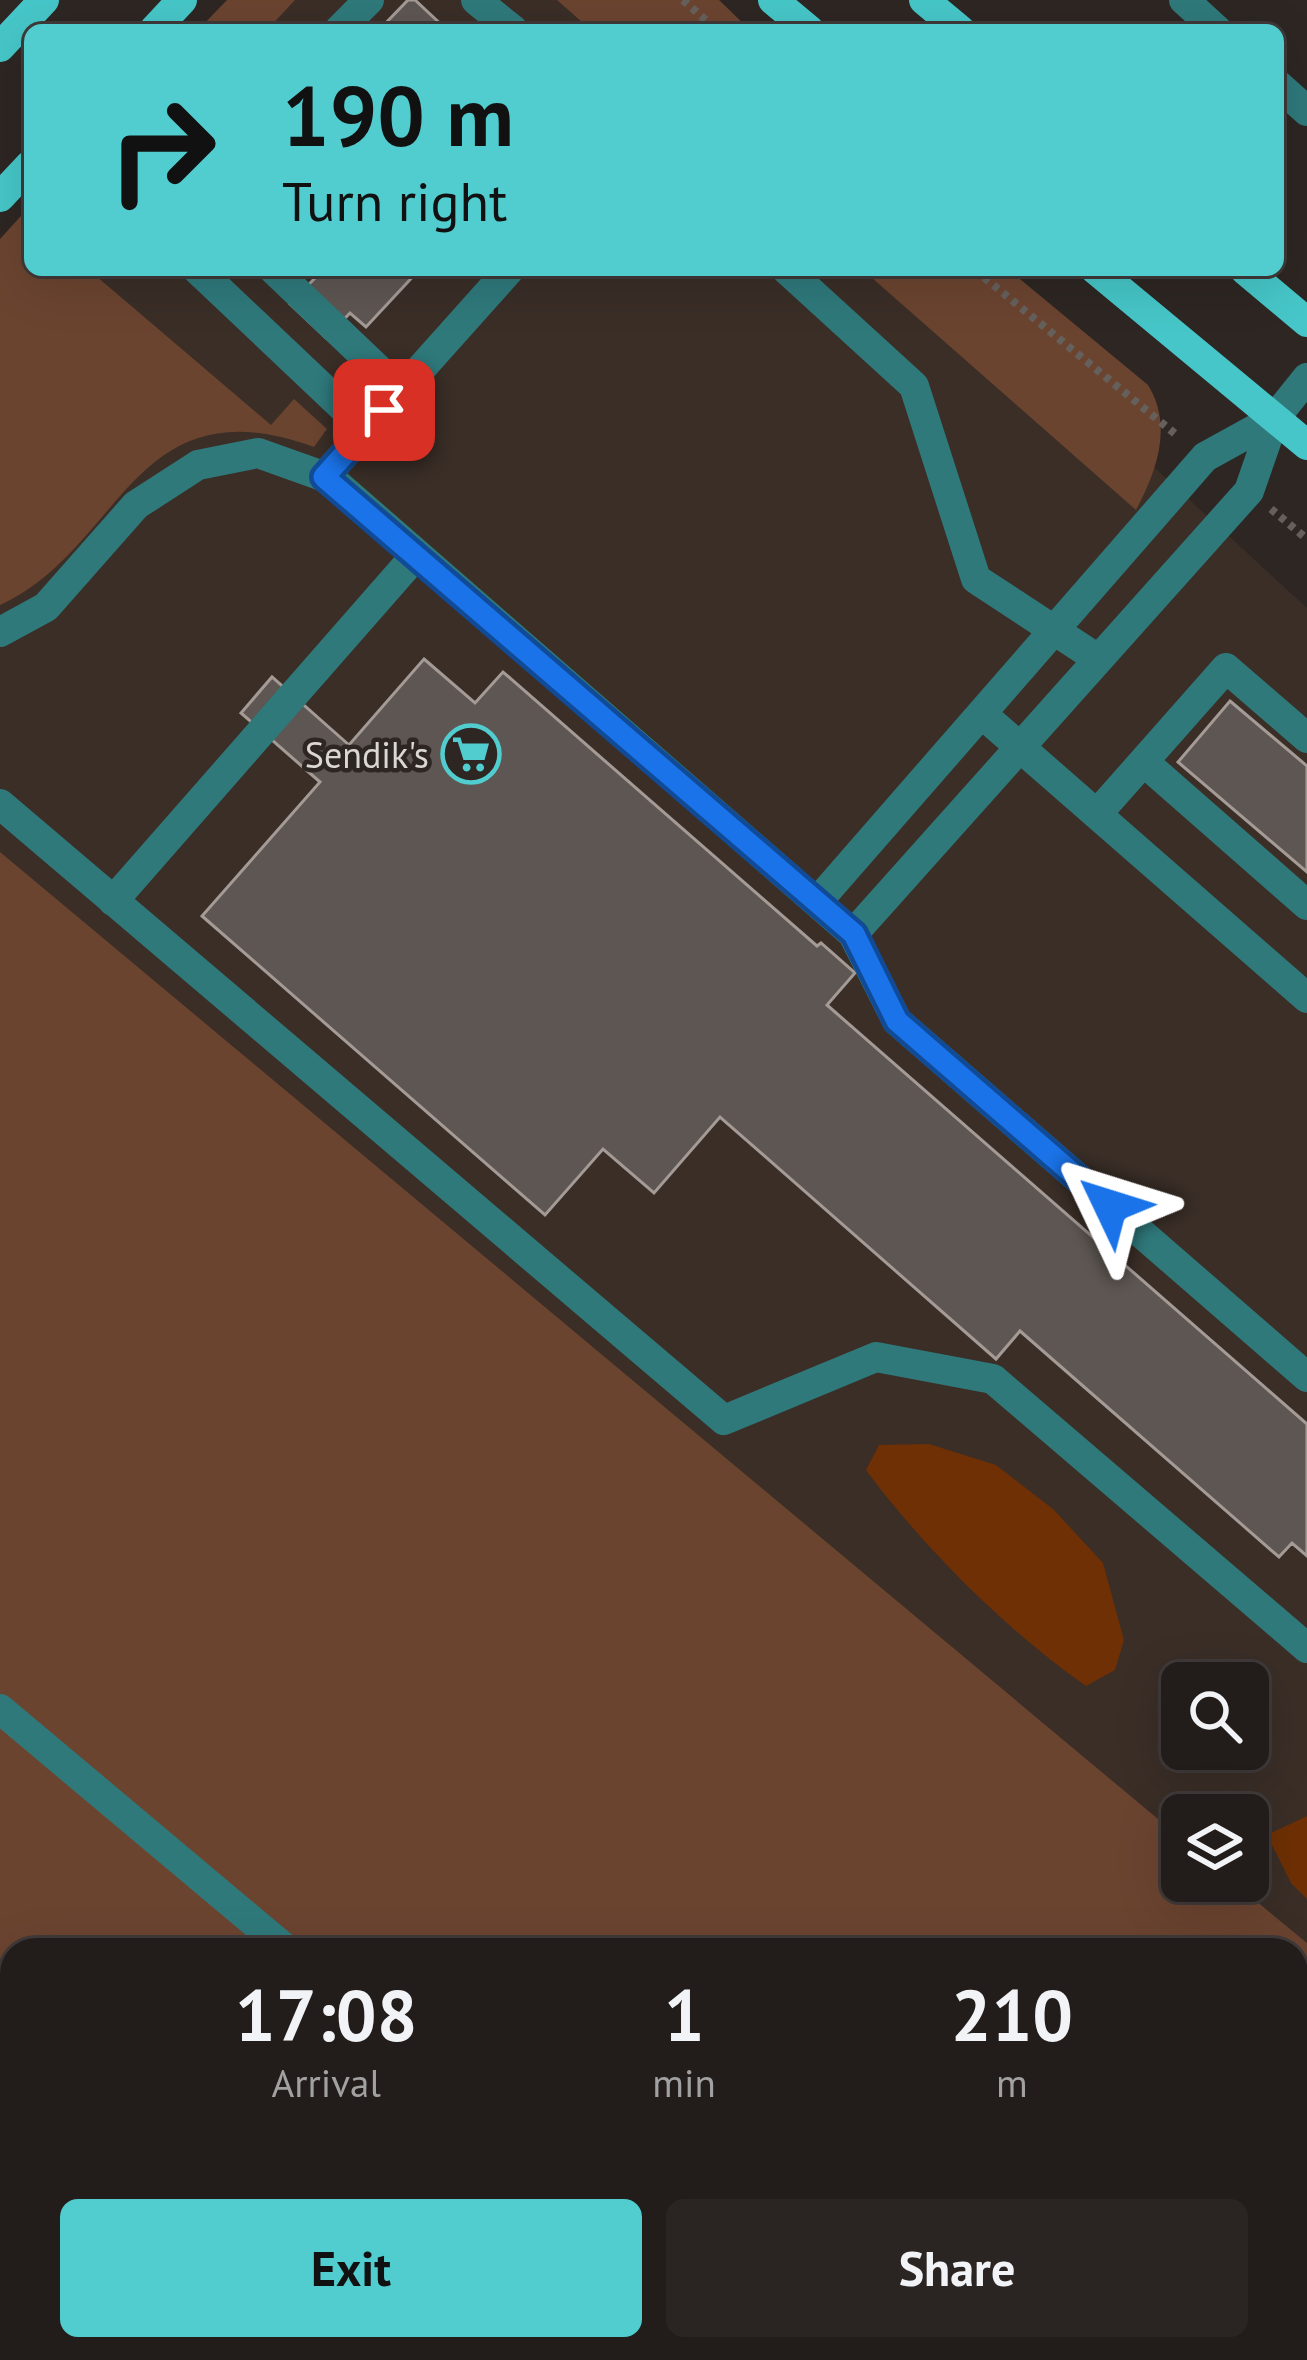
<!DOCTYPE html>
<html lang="en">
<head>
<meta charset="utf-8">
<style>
  :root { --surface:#221c1a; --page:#2a2523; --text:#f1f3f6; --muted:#a2a1a2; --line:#3f3a39; --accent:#52cdcf }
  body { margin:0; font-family:"PT Sans",sans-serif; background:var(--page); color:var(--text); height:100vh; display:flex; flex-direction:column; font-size:45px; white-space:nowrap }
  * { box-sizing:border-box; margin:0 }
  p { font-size:39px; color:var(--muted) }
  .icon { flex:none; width:66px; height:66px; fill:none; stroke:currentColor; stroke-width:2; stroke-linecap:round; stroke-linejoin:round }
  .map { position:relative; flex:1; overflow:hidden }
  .side { position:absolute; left:0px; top:1938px; width:1308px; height:423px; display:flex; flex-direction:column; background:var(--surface); border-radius:36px 36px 0 0; box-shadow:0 12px 48px #0002,0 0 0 3px var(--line) }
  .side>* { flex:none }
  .banner { position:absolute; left:24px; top:24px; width:1260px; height:252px; border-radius:18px; box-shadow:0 12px 48px #0002,0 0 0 3px var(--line); background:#52cdcf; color:#111; overflow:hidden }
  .buttons { position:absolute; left:1161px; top:1662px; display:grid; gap:24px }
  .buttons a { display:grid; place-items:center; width:108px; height:108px; border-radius:18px; background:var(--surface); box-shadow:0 12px 48px #0002,0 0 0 3px var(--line); font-size:60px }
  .pin { position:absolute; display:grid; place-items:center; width:102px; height:102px; color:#fff; margin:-51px; border-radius:24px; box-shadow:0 6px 18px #0006 }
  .me { position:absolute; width:132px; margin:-66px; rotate:311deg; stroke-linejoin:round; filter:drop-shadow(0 0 9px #0008) }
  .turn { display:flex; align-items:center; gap:42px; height:252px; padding:0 60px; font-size:54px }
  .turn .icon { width:156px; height:156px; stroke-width:2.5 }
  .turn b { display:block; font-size:84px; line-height:102px }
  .eta { display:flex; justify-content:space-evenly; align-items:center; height:204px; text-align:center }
  .eta b { font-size:72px; font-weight:800; line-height:84px }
  .primary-button { display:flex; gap:24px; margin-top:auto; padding:24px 60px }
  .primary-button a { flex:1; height:138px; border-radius:18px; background:var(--accent); color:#111; font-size:48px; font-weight:800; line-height:138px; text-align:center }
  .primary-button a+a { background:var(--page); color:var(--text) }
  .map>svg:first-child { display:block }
  .built { fill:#3a2e27; fill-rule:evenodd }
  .green { fill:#6b4430; fill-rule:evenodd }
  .water { fill:#6e3004 }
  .building { fill:#5d5652; stroke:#a49b97; stroke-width:3 }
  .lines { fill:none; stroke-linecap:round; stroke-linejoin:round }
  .path { stroke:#66605d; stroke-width:8; stroke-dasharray:6 6; stroke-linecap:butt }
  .minor { stroke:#2f797b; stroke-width:30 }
  .major { stroke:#46c6c8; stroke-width:30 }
  .route-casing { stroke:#114b97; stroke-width:30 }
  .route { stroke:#1a73e8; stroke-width:21 }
  .labels { text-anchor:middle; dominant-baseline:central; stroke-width:9; stroke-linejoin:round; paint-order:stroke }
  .poi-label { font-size:36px; fill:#dbd7d4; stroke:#2d2623; text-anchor:end }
</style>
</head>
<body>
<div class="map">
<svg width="1307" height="2360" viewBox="0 0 1307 2360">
  <rect width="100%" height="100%" fill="#2d2623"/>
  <path class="built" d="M288,0H636L672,30H261Z
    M46,270H940L1307,608V1943L1232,1881H1248V1815H1182V1839L0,854V322ZM1182,1683H1248V1749H1182Z"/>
  <path class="green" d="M227,0H295L267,30H198Z
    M557,0H719L750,30H591Z
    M30,206V270H89L271,425L294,399L327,429L314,447C132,381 123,549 0,605V239Z
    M863,270H1009L1148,385C1173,425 1157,471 1136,510Z
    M0,852L1182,1839V1881H1232L1307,1943V2360H0ZM12,1950H1296V2349H12Z"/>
  <path class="water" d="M929,1444L996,1465L1053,1509L1103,1563L1124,1640L1115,1670L1086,1686C1007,1631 923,1547 866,1470L879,1445Z
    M1307,1816V1899L1291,1883L1267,1835Z"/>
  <path class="building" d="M408,0H415L447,30H379Z
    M309,270H419L366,327L350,313L326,338L290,304L316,277Z
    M424,659L475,703L503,672L817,946L821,943L855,973L827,1005L1307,1424V1556L1292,1543L1279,1557L1020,1331L996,1359L720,1117L654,1193L603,1149L545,1215L202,916L320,782L241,713L272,677L349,745Z
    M1230,701L1307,766V872L1178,762Z"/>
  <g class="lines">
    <path class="path" d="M683,0L717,30
      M975,270L1179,437
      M1271,509L1307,539"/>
    <path class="minor" d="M476,0L513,30
      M1184,0L1217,30
      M339,30L369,0
      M1278,85L1307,111
      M198,270L366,429
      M274,270L401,391
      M787,270L914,386L976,579L1098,659
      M324,477L509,270
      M0,632L46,607L136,505L198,465L258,453L331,479L853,934L897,1021L1307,1377
      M982,714L1307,998
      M1144,762L1307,905
      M0,804L724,1420L876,1357L993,1379L1307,1648
      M1097,814L1226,668L1307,738
      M113,901L417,554
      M817,902L1205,457L1274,419
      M853,934L1249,491L1274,419L1307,378
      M0,1709L287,1950
      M0,2290L12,2300
      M70,2349L83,2360
      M524,2360L533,2349"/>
    <path class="major" d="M773,0L809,30
      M924,0L960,30
      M154,30L182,0
      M0,47L44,0
      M0,197L30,165
      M1096,270L1307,445
      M1245,270L1307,322"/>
  </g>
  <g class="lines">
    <g class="route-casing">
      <path id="route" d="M384,410L324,477L854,934L897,1021L1110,1206"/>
    </g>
    <use href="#route" class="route"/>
  </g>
  <defs>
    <g id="supermarket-ring" transform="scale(3)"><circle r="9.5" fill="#2d2623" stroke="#52cdcf" stroke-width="1.5"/><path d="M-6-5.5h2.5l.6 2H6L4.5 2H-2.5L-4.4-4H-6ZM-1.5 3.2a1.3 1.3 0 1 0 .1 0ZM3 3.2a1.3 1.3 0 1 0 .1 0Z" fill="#52cdcf"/></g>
  </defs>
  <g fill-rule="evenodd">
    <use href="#supermarket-ring" x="471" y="754"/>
  </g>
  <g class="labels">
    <g class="poi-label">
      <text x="429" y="754">Sendik's</text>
    </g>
  </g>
</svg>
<div class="buttons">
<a><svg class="icon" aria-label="search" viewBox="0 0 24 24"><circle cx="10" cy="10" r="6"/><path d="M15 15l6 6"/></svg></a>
<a><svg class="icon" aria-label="layers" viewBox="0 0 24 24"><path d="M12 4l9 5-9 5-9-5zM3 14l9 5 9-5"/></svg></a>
</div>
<div class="pin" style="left:384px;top:410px;background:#d93025"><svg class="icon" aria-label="arrive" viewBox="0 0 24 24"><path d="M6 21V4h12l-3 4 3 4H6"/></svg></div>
<svg class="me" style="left:1110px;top:1206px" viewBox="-20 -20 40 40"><path d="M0-17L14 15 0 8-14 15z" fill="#1a73e8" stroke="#fff" stroke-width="4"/></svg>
<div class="banner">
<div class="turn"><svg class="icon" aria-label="right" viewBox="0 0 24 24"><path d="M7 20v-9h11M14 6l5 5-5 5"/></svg><div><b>190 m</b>Turn right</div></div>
</div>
<section class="side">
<div class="eta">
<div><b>17:08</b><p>Arrival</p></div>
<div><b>1</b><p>min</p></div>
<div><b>210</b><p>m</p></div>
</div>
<div class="primary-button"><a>Exit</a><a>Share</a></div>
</section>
</div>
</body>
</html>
